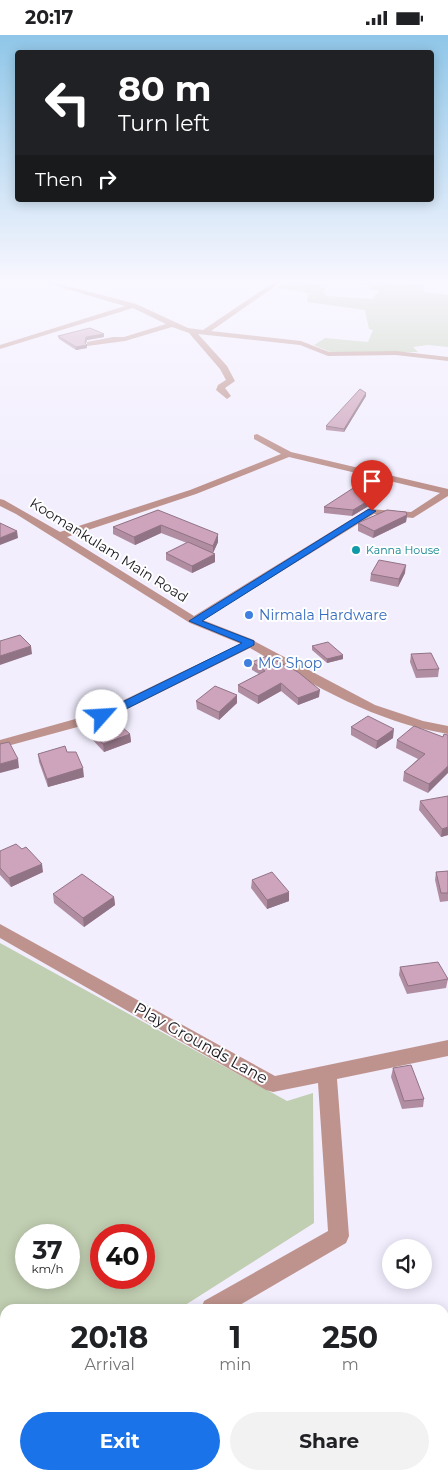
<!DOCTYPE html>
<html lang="en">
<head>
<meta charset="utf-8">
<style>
  :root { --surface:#fff; --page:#f2f2f2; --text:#202124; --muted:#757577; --accent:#1a73e8 }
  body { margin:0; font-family:Montserrat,sans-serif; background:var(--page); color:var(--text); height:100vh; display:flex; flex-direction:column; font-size:19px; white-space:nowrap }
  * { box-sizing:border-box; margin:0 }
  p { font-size:16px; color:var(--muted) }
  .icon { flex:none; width:28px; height:28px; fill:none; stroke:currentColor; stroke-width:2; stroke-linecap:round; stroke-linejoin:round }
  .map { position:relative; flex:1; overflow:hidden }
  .details { position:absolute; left:0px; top:1269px; width:449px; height:176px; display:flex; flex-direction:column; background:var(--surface); border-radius:15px 15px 0 0; box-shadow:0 2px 12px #0003 }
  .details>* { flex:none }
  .guide { position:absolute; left:15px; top:15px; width:419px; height:152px; border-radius:5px; box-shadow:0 2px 12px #0003; background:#202124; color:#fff; overflow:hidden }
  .controls { position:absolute; left:382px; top:1204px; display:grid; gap:10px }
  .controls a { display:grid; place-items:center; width:50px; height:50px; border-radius:50%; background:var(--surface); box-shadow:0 2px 12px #0003; font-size:25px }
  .speed { position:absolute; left:15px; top:1189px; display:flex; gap:10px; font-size:25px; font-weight:700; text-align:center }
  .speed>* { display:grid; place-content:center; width:65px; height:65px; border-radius:50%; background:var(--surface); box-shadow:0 2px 12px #0003; line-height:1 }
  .speed small { font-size:12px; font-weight:400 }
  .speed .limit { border:8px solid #d22; background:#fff; color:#111 }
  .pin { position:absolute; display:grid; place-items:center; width:42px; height:42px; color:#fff; margin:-51px -21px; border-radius:50% 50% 50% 0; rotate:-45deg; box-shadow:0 0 5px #0007 }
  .pin .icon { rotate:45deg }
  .me { position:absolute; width:55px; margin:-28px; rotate:64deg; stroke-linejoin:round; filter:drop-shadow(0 0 4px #0008) }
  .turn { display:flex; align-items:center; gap:18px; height:105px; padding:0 20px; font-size:22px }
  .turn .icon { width:65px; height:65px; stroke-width:2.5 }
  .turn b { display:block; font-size:35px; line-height:42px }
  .then { display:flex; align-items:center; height:48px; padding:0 20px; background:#0003; gap:10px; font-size:19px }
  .eta { display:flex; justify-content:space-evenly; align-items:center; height:85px; text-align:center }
  .eta b { font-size:30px; font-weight:700; line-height:35px }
  .action { display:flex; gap:10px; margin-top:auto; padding:10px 20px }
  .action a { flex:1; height:58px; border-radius:30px; background:var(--accent); color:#fff; font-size:20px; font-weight:700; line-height:58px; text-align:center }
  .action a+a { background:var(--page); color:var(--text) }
  .status { display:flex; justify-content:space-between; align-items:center; height:35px; padding:0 25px; background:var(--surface); direction:ltr }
  .status svg { height:14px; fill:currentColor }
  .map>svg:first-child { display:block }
  .green { fill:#c0ceb1; fill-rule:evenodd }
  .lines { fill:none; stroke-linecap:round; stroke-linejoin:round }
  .minor { fill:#be938d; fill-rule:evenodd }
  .tertiary { fill:#be938d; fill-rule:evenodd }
  .wall { fill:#b18da2 }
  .shaded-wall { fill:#907384 }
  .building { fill:#cea4bc; stroke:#907384 }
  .route { fill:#1a73e8; stroke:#114b97 }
  .culture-dot { fill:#0f9aa8; stroke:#fefefe; stroke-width:2 }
  .shop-dot { fill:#3f7fe0; stroke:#fefefe; stroke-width:2 }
  .labels { text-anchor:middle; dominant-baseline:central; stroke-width:4; stroke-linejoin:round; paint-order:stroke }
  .far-culture-label { font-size:11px; fill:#0d838f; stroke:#fefefe; text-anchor:start }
  .street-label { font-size:14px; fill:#19171e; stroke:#fefefe }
  .shop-label { font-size:14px; fill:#366cbe; stroke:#fefefe; text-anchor:start }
  .near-street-label { font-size:16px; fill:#19171e; stroke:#fefefe }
</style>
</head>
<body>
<div class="status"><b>20:17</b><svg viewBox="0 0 49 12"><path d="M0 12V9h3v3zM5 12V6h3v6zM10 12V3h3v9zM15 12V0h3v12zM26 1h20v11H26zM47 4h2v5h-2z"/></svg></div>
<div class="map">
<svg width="448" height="1444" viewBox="0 0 448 1444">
  <rect width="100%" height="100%" fill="#f2eefe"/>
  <path class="green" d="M284,247L330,249L323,256L326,261L372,264L380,256L368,254L372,252L359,249L360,247L425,249L423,257L448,260V312L428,310L413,312L418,317H330L314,310L325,303L368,307L373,295L369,294L365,275L307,267L308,258L277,253Z
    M0,908L287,1066L313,1058L314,1188L179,1274H5V1415L0,1419ZM26,1200H69V1242H26ZM101,1200H144V1242H101Z"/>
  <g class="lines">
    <path class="minor" d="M42,247H52L136,269L188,293L203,295L274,247H281L211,296L301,306L329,317L396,316L448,322V326L396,320L328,321L300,310L198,299L227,331L235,346L225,353L231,361L227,364L216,355L218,350L226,345L220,334L189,298L172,292L125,306L87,311V307L113,302H124L166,289L133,273L0,314V310L125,271Z
      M257,399L291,417L448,454V461L413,483L374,479L203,585L254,605L256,608L254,611H246L190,588L16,479L0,471V464L4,465L60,497L190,455L281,419L254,404V400ZM289,422L440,458L411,477L368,474L194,581L67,502L196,459Z
      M0,889L275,1041L448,1005V1021L337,1044L349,1201L346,1208L233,1274H201L204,1266L328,1196L318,1048L273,1057L266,1055L0,903Z
      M5,1422V1440H15L12,1444H0V1424Z"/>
    <path class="tertiary" d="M250,604L375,670L423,686L448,691V699C371,686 316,651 250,613L107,684L0,713V705L97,678Z"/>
  </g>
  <path class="wall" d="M104,299V302L87,305L86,309L87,313L76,315L59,304L58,301Z
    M366,358V361L344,397L326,395V391Z
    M387,455L386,461L373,472H367L352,481L324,478V472Z
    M158,475L218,507L213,518L215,527L192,538L166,525V518L187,508L161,498L135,510L113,499V492Z
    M407,480L406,487L373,503L358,496V488Z
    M405,538L398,552L370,546L371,539Z
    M312,611L343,624L327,628L312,615Z
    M411,619L439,634L438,642L416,643L410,627Z
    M252,627L319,662L298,670L281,656L258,669L238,657V650L259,639L252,635Z
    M196,666L237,668L219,685L197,674Z
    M351,692L393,703L376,714L351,700Z
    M89,693L130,699L131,707L104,717L89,701Z
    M443,702L428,758L403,746L404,737L418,724L396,713L397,705Z
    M67,717L84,742L48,752L39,727L38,719Z
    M420,766L448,800L441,802L419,775Z
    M22,814L43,837L11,852L0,840V816Z
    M448,836V866L440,867L435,845L436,837Z
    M252,845L289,866L267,874L251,853Z
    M53,859L114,862L115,870L84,892L54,868Z
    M400,932L448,944L446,953L407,959L399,940Z
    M393,1033L424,1064L423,1072L402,1074L391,1042Z"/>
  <path class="shaded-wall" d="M104,299V302L87,305L85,310H87V313L76,315V312L86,302Z
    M366,358V361L344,397V394Z
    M387,455L386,461L373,472V466Z
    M368,466L367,472L352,481L353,475Z
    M407,480L406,487L373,503L374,496Z
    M161,490V498L135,510L134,502Z
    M17,496L18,503L0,510V503Z
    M218,499V507L213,518V511Z
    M215,519V527L192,538V531Z
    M406,530L405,538L398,552L399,544Z
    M31,611L32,619L0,630V621Z
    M343,620V624L327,628V624Z
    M281,648V656L258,669V661Z
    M320,655L319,662L298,670V663Z
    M237,660V668L219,685V677Z
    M394,694L393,703L376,714L377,706Z
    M130,699L131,707L104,717L103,709Z
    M18,724L19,733L0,738V729Z
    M448,731V738L428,758L429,749Z
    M83,733L84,742L48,752L47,744Z
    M448,792V800L441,802L442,794Z
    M42,829L43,837L11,852L9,843Z
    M289,857V866L267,874V865Z
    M114,862L115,870L84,892L83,883Z"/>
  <path class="building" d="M90,293L104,299L86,302L85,308L87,310L76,312L58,301Z
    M360,354L366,358L344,394L326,391Z
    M361,448L387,455L373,466H368L353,475L324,472Z
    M158,475L218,499L213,511L161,490L134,502L113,492Z
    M387,475L406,477L407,480L374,496L358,488Z
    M0,488L17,496L0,503Z
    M188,507L215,519L192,531L166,518Z
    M379,525L406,530L399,544L371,539Z
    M20,600L31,611L0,621V606Z
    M328,607L343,620L327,624L312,611Z
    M431,618L439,634L417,635L411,619Z
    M267,621L298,637L320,655L298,663L281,648L258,661L238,650L265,636L252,627Z
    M215,651L237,660L219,677L196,666Z
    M368,681L394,694L377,706L351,692Z
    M114,685L130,699L103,709L89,693Z
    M414,691L443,702L444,699L448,700V731L429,749L404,737L425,719L397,705Z
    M9,707L18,724L0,729V709Z
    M65,711L67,717H76L83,733L47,744L38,719Z
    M448,761V792L442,794L420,766Z
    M16,809L22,814L26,812L42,829L9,843L0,833V816Z
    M448,836V858H441L436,837Z
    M272,837L289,857L267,865L252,845Z
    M82,839L114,862L83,883L53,859Z
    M438,927L448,944L408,951L400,932Z
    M411,1030L424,1064L404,1066L393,1033Z"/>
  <linearGradient id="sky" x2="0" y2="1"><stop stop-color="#8fc6e8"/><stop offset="0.55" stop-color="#f9f7ff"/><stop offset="1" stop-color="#f9f7ff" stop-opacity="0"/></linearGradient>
  <rect width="448" height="449" fill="url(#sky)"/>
  <path class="route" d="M369,474L376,476L202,586L254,606V610L106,684H98L96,681L98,679L242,608L189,586Z"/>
  <circle class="culture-dot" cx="356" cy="515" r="5"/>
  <g class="shop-dot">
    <circle cx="249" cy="580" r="5"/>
    <circle cx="248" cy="628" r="5"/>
  </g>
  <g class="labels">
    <g class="far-culture-label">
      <text x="366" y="515">Kanna House</text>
    </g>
    <g class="street-label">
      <text transform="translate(109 515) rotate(32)">Koomankulam Main Road</text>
    </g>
    <g class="shop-label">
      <text x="259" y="580">Nirmala Hardware</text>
      <text x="258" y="628">MG Shop</text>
    </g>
    <g class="near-street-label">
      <text transform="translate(201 1008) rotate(29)">Play Grounds Lane</text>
    </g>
  </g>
</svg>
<div class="controls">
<a><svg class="icon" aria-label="sound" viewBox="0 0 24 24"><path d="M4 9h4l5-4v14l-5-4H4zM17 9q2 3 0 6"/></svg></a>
</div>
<div class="speed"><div>37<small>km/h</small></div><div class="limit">40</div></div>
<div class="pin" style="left:372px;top:476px;background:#d93025"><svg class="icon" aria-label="arrive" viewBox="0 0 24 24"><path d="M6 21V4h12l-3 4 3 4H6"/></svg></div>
<svg class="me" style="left:102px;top:681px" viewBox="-20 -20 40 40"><circle r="19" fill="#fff"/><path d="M0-13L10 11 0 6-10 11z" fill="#1a73e8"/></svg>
<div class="guide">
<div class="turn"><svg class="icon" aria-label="left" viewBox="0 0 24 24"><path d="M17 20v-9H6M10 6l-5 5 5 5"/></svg><div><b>80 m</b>Turn left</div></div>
<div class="then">Then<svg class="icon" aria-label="right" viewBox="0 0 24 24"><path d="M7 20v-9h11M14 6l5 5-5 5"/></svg></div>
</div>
<section class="details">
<div class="eta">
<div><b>20:18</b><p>Arrival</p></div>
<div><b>1</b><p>min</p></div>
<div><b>250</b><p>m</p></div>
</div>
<div class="action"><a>Exit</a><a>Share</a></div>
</section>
</div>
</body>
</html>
